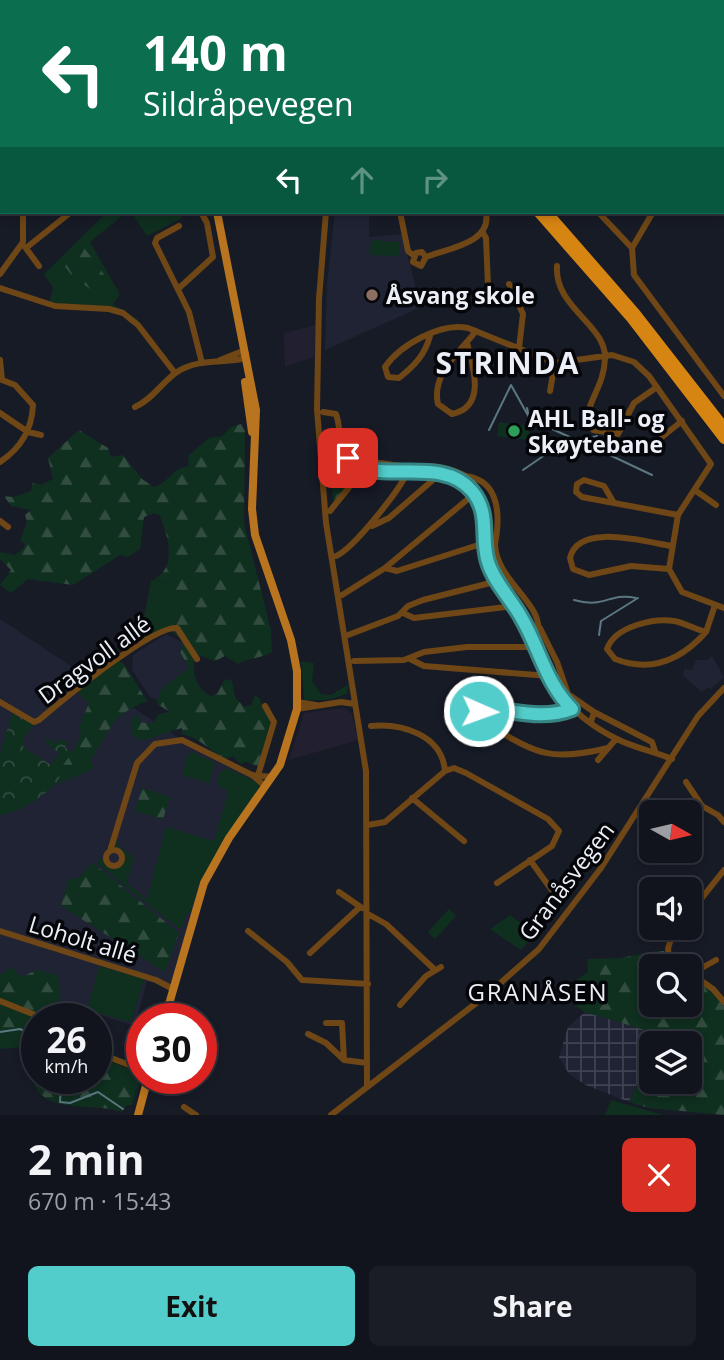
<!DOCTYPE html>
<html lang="en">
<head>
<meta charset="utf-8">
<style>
  :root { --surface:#11141c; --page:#1a1d25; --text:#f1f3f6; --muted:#9c9ea3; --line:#30333b; --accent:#53cdcb }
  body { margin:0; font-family:"Open Sans",sans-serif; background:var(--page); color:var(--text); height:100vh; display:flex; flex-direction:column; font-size:26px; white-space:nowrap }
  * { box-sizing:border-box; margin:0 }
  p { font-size:23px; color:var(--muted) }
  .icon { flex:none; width:38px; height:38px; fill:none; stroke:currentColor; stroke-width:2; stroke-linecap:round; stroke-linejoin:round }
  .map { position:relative; height:1115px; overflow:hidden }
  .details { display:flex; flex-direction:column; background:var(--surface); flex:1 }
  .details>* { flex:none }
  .banner { position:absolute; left:0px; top:0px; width:724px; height:214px; box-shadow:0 4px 10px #0003,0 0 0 2px var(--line); background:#0b6e4f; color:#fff; overflow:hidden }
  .needle { width:46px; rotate:98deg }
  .fabs { position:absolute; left:639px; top:800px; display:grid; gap:14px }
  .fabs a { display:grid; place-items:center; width:63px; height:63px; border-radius:10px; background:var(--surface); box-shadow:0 4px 10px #0003,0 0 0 2px var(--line); font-size:35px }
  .speed { position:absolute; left:21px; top:1003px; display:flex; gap:14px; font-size:35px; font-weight:700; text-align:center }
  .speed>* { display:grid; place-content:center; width:91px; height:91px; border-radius:50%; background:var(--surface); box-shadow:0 4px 10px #0003,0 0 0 2px var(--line); line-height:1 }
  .speed small { font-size:18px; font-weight:400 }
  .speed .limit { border:10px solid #d22; background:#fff; color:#111 }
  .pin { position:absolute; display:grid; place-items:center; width:60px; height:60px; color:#fff; margin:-30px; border-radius:14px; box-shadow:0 4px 10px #0006 }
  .me { position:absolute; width:77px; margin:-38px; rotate:92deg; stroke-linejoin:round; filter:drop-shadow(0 0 5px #0008) }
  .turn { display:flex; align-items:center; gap:24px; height:147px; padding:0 28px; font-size:32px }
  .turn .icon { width:91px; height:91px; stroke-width:2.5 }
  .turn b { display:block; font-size:49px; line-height:60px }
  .lanes { display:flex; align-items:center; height:66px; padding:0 28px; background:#0003; justify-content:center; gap:35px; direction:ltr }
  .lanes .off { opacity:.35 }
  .round { display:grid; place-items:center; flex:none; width:74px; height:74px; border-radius:10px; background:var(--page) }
  .summary { display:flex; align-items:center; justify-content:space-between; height:119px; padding:0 28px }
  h1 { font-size:42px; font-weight:700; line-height:52px }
  .cta { display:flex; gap:14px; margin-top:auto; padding:14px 28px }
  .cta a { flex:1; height:80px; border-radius:10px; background:var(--accent); color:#111; font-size:28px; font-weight:700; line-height:80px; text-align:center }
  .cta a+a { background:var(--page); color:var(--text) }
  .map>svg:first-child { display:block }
  .commercial { fill:#222030 }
  .industrial { fill:url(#industrial-grid) }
  .built { fill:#1f2334 }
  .grass { fill:#0f2f1f }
  .forest { fill:url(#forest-firs) }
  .cemetery { fill:url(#cemetery-stones) }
  .park { fill:url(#park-crowns) }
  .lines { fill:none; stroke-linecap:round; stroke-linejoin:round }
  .stream { stroke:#5a7782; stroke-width:2 }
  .minor { stroke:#6f4615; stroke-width:6 }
  .major { stroke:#b8741f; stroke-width:8 }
  .highway { stroke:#d78512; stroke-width:10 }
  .route-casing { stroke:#368584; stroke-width:18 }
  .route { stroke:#53cdcb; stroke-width:12 }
  .education-dot { fill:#8d6e63; stroke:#05060a; stroke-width:2.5 }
  .leisure-dot { fill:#2e9e5b; stroke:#05060a; stroke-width:2.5 }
  .labels { text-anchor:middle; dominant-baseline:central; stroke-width:7; stroke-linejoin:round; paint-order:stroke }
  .poi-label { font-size:23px; font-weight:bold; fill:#eceff7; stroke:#05060a; text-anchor:start }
  .street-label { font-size:23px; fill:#eceff7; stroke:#05060a }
  .neighbourhood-label { font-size:24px; letter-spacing:2px; fill:#eceff7; stroke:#05060a }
  .district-label { font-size:30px; font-weight:bold; letter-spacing:2px; fill:#eceff7; stroke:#05060a }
</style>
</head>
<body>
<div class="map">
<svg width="724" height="1115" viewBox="0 0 724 1115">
  <defs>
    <pattern id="industrial-grid" width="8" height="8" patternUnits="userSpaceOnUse" patternTransform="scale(1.75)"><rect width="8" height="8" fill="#1f2334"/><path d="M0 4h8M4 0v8" fill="none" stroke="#404352"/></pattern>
    <pattern id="forest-firs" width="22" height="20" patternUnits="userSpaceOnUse" patternTransform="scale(1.75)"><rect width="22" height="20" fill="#0f2f1f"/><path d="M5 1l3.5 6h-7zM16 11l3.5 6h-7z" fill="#324d40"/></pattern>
    <pattern id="cemetery-stones" width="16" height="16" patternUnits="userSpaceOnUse" patternTransform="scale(1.75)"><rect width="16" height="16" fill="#0f2f1f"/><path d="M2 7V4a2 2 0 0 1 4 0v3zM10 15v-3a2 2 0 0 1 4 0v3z" fill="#324d40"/></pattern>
    <pattern id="park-crowns" width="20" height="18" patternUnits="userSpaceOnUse" patternTransform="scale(1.75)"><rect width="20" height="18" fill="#0f2f1f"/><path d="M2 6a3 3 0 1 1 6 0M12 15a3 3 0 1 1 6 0" fill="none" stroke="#324d40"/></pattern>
  </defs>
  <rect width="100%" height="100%" fill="#171b26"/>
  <path class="commercial" d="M316,325L314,357L285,367L284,333Z
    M344,708L352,714L358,740L289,760L304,713Z"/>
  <path class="industrial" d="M585,1012L659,1034L655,1043H651V1052L629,1102L586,1085L569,1074L559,1057L568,1027Z"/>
  <path class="built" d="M335,212H369V237L402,234L421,307L325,350L327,283Z
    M0,619L182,740L257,781L261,788L209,876L173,989L147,981L135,1026L0,983Z
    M166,634L184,643L194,680L181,697L158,700L150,697L132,670L133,655Z
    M712,656L724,677L711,689L708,687L702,692L683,676L684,669L692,670L696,660H708Z"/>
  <path class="grass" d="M107,212H178L182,218L147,236L133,215L127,212L90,242L120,294L113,304L139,320L138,325L123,313L49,304L53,288L44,274Z
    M371,240L400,242L399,256L370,255Z
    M499,422L530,426L528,440L497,436Z
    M151,580L171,583L179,596L181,604L166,614L180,617L175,625L140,639Z
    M301,661L314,663L312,681L321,694L331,695L349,684L347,694L328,700H304Z
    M192,752L215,763L209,783L182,775L187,756Z
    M226,768L257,782L260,787L228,834L204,881L200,880L190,913H186L182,928H178L98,864L99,856L110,869L121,866L124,859L115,846L116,834L119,846L134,858L127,883L147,899L166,827L214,841L229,791L217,785L219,774Z
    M510,915L536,935L520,950L490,929Z
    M99,966L144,979L131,1022L87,1010Z
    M123,1067L142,1071L134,1106L137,1086L118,1081Z
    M611,1100L663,1115H605Z"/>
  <path class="forest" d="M82,245L109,281L90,289L73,277L62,263Z
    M241,424L245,431L244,523L271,630L272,652C261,659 250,657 238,664L225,656L215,661L196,654C190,669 196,690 211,696L217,694L225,679L232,681L235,697L244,707L251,705L255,695L259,698L272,722L258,767L246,762L240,764L233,756L223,760C210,749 199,738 182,734V728L144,740H139L131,733V720L139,714L140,722L152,724L159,714L170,712L157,704L161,689L189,668L180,652L184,642L172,632L180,617H169L165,614L180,604L179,596L171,583L153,580C177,568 169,538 160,516L154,513L144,517L140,549L128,557L120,555L73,585L28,579L11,593L0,585L11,570L0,559V552L15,555L24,548L25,543L20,541L27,522L25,515L31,510L11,506L4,496L13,497L31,491L33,482L41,485L53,479L48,458L79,430L108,448L111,457L123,455L142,479L154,487C169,482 175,466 189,466L188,456L209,438L222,436L231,427Z
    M119,661L124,664L147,701C110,716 112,728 91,759L94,768L58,784L60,776L72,769L62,766L63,762L73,752L81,735L79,727L89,703L77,692Z
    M142,788L170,797L163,819L135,811Z
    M92,862L179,933L165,972L61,906L68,880L80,877Z
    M655,951H664L672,966H651V1004H690V977L709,989L724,1006V1115L649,1108L629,1102L651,1052V1082H690V1043H655L658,1034L585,1012L558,993L588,972L587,959L621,958Z
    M12,967L22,977L36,970L58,975L60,1000L55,1018H37V1078H96V1071L107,1060L123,1067L118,1081L137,1086L132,1105H127L122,1112C94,1102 47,1115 34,1084C31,1074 35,1062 32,1051L22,1047L0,1049V975Z"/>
  <path class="cemetery" d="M486,0H724V17L723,2Z"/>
  <path class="park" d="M337,444L355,477L333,503L330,446Z
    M12,713L34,725L25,736L23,747L51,765L59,753L45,742L47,738L55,744L61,739L68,742L65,748L73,752L63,765L73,769L60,776C56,791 16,814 0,815V755Z
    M449,909L456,916L435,939L428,932Z"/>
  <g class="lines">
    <path class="stream" d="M527,408L529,417
      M489,430L511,385L530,419L574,439
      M590,438L597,449L652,475
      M523,470L555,448L597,436
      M574,600C606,609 608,592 636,598
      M599,635L601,621L638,598
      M0,1032L20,1029L37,1037
      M55,1078L61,1083L60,1102L70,1103L98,1092L123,1109"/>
    <path class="minor" d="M113,0V2
      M267,0L268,2
      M442,0L444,2
      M73,2L74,0
      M255,2L257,0
      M0,24L2,25
      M0,50H2
      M723,95H724
      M723,128L724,126
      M723,141L724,142
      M0,150H2
      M326,212L319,299L317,409L326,523L366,771L367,1087
      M400,212L408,251L413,255
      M598,212L632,248
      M653,212L632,248L634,275L724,396
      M179,226L157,238L155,243L189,312L202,363
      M483,233L486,238L488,286
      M25,247L39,266
      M26,248L71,212
      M426,257L421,266L413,262L416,253L422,252L426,257C449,248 492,243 486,212
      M557,266C554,308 607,325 605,359C604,382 593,394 587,415L593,430L618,434L634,403L657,387
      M0,274L23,242V212
      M509,284L523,314L519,348
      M0,288L55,306L109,309L123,313L138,325L175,373
      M178,289L213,257L207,223L201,212
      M430,336C425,355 414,366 399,378L388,377L385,367C400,345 441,322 468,328L555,363L612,355L634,362L649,376L711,464L678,515L669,569L682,592L724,608
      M467,343C473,366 487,407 452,414L438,404C431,374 460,352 476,331
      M0,360L2,380L15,385L33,405C32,430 21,448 0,462
      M220,360L240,352L246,354
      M550,391L555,363
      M135,407C153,399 162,382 177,372C197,359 220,363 241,359L246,354
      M323,412L336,414C341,428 338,442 346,455C366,487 439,456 470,488C492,511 479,537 488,563C495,584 514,603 524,622C554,677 555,708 617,739C634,748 654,751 672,759
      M0,413L28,432L41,435
      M656,453L662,437L682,421
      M696,491L716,505
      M614,503L582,497L576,492L577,484L584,480L604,486L614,503L678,515
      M330,511L368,464C379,460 390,466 402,466C428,466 439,464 464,475L466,480
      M0,521L8,527
      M372,526L389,518L441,473
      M495,544C495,578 542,604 538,630
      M336,556C353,549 402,488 408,470
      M385,568L397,571L475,546L495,544C500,518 501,481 466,476
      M669,569L631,566L589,575L573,569L570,558C578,522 646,542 671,546
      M342,595L385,568L474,494
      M403,613L414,618L515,606
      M540,628L557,662L568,694L594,712L591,722
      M706,632C681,660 651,673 615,659L607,649C615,626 654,618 674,621C685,623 695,629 706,632L715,605
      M348,635L398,616L408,606L423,600L498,581
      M410,659L424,666L549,676
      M354,661L404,660L424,652L467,647H536
      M0,702L34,722L39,720C60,702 153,625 177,628L197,659
      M297,702L316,705
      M448,706L550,715L572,709
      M479,707L483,722C535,752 546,763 608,748
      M297,709L341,702L355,704
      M594,712L652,742L655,751
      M371,726C402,723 442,735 445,771
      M598,760L616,739
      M259,772L274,722L265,706
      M686,782L702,806L718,815L724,822
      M265,786L252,775L272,777
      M412,798L464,841
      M368,825L385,822L445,771L454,768L466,773L548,819L559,831L552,846L497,883
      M106 858a8 8 0 1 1 16 0a8 8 0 1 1-16 0Z
      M110,851L137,763L155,744L182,740L252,775
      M530,860L556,896
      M339,892L362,908
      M690,913L724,870
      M368,914L386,924L434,969
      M0,931L156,980L173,989
      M248,931L287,962L302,980L368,984
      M310,953L360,907
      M676,966C662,953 669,941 679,928
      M690,973L713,989L724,1002
      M691,974L716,960
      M0,1001L43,1018
      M400,1005L426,976L441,967
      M326,1023H342L344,1060L367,1063
      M308,1034L326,1043L343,1059
      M96,1052L142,1070
      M184,1107L196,1115
      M331,1115L488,994L539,949L601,868L698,716L724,688"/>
    <path class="major" d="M142,2V0
      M0,200H2
      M245,382L252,432
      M165,1018L204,883L229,838L280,765L297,709V671L291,640L255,535L252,509L256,410L217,212
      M138,1115L148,1078"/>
    <path class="highway" d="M353,0L354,2
      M361,0L363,2
      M538,212L631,318L724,439
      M547,212L636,314L724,427"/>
  </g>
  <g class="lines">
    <g class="route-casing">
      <path id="route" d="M348,458C375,488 440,453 472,491C491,514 480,537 488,562C494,582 511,599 521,617C539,647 546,684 572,709C540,721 511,709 479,708V711"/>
    </g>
    <use href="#route" class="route"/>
  </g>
  <circle class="education-dot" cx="372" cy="295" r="7"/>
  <circle class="leisure-dot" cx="514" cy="431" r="7"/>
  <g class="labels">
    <g class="poi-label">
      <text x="386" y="295">Åsvang skole</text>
      <text x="528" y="418">AHL Ball- og<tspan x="528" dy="26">Skøytebane</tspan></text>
    </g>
    <g class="street-label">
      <text transform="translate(94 659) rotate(-36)">Dragvoll allé</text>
      <text transform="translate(566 881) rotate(-53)">Granåsvegen</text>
      <text transform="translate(83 939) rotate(17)">Loholt allé</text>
    </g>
    <g class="neighbourhood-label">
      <text x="538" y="991">GRANÅSEN</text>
    </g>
    <g class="district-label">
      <text x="508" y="362">STRINDA</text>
    </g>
  </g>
</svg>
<div class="fabs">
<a><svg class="needle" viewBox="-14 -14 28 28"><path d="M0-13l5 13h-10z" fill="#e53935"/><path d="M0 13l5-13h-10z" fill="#9c9ea3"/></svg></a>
<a><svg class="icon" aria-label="sound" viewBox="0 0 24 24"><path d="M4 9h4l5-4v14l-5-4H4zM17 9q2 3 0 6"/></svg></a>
<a><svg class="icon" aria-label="search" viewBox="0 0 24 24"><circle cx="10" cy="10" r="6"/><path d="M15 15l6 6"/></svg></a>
<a><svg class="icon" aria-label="layers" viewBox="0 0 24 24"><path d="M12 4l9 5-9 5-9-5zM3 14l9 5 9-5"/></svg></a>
</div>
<div class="speed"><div>26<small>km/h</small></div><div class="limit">30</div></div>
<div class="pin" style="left:348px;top:458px;background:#d93025"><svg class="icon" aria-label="arrive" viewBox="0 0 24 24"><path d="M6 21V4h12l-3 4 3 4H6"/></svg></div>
<svg class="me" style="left:479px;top:711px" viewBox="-20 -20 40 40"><circle r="17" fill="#53cdcb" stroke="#fff" stroke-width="3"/><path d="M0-11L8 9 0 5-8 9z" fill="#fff"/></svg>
<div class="banner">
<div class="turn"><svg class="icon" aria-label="left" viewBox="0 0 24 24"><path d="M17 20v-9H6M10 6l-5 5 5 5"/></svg><div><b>140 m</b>Sildråpevegen</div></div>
<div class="lanes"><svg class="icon" aria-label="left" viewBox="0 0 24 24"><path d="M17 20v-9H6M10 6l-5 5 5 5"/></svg><svg class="icon off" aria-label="ahead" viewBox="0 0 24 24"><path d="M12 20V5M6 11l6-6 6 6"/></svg><svg class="icon off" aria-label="right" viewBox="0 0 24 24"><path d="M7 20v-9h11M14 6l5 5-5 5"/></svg></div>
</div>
</div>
<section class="details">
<div class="summary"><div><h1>2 min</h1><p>670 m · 15:43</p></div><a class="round" style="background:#d93025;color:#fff"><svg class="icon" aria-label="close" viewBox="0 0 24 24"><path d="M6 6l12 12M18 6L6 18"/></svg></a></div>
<div class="cta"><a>Exit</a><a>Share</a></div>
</section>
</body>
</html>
